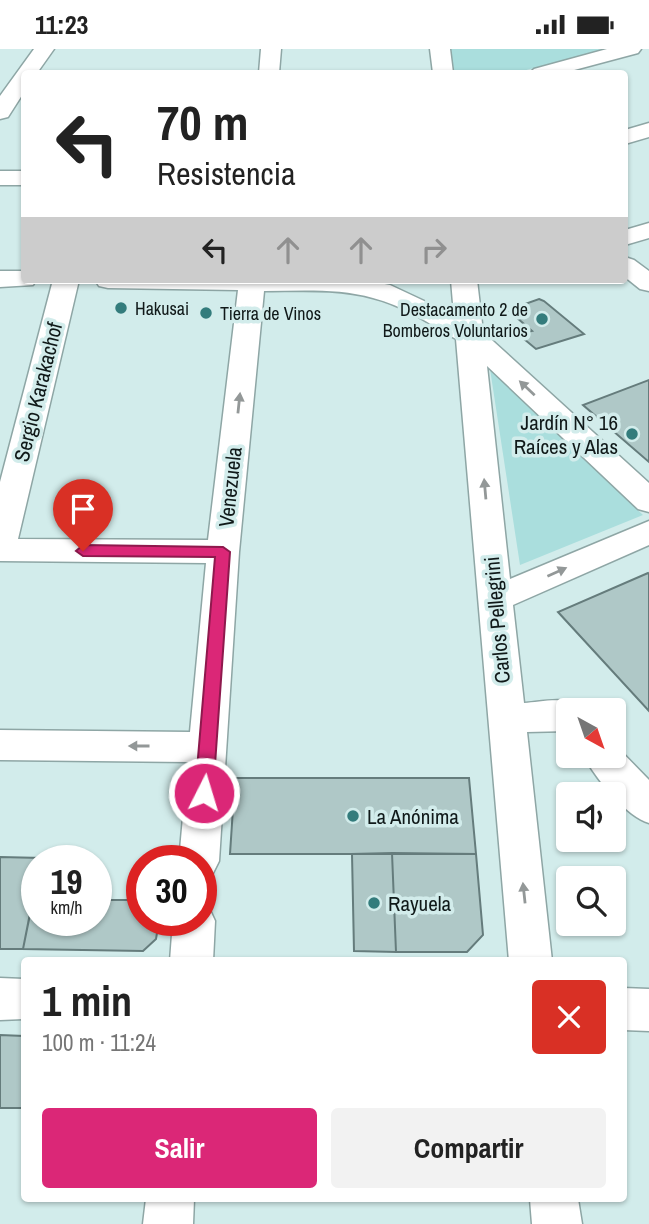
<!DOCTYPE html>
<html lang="es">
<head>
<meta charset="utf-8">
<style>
  :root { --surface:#fff; --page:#f2f2f2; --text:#222; --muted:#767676; --accent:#db2777 }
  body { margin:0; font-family:"Archivo Narrow",sans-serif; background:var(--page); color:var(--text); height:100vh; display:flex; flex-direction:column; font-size:26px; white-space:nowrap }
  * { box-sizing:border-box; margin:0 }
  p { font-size:23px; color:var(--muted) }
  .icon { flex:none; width:38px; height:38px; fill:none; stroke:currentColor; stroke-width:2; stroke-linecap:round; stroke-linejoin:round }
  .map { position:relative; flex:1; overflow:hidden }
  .details { position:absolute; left:21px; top:908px; width:606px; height:245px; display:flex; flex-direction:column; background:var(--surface); border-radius:7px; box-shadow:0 2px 5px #0004 }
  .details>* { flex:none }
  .hud { position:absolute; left:21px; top:21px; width:607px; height:214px; border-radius:7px; box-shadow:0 2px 5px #0004; background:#fff; color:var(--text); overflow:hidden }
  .needle { width:46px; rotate:140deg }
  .buttons { position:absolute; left:556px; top:649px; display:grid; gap:14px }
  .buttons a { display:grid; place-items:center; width:70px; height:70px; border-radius:7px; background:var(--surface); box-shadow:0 2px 5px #0004; font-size:35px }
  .speed { position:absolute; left:21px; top:796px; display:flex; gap:14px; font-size:35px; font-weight:700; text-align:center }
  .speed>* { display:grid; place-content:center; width:91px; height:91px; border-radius:50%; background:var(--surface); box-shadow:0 2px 5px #0004; line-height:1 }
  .speed small { font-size:18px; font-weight:400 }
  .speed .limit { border:10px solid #d22; background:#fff; color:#111 }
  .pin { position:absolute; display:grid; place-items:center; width:60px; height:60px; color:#fff; margin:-72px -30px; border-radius:50% 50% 50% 0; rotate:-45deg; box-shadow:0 0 7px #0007 }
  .pin .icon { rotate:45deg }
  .me { position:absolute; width:77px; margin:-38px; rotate:5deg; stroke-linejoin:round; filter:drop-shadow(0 0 5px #0008) }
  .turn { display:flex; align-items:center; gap:24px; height:147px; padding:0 21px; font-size:32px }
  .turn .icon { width:91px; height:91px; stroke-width:2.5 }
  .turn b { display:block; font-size:49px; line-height:60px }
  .lanes { display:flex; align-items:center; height:66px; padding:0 21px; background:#0003; justify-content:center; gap:35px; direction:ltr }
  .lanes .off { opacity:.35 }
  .round { display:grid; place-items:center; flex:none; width:74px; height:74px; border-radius:7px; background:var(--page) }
  .headline { display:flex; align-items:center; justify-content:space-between; height:119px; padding:0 21px }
  h1 { font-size:42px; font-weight:700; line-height:52px }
  .action { display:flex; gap:14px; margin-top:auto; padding:14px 21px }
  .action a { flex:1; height:80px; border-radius:7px; background:var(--accent); color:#fff; font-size:28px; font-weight:700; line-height:80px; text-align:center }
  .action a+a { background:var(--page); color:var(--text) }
  .status { display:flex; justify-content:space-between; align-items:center; height:49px; padding:0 35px; background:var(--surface); direction:ltr }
  .status svg { height:19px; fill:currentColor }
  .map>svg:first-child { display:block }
  .green { fill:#aadedd }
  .building { fill:#afc8c7; stroke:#657c7c; stroke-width:2 }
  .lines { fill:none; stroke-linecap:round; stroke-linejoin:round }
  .minor-casing { stroke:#8ea6a5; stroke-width:3 }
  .minor { fill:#fff; fill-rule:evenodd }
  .oneway { fill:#939898 }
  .route { fill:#db2777; stroke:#8e194d; stroke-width:2 }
  .poi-dot { fill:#337c7c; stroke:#d2eceb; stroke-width:2.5 }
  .labels { text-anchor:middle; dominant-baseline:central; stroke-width:7; stroke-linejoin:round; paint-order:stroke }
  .far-poi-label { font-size:18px; fill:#101919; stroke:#d2eceb; text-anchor:start }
  .street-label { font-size:21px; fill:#101919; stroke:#d2eceb }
  .poi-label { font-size:21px; fill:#101919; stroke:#d2eceb; text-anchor:start }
</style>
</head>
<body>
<div class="status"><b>11:23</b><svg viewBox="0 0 49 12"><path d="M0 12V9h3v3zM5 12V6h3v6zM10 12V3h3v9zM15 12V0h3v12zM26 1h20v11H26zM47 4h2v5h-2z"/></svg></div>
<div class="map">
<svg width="649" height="1175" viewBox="0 0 649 1175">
  <rect width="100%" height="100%" fill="#d2eceb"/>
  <path class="green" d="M446,0H606L515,24H448Z
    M490,320L643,466L520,516Z"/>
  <path class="building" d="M539,250L544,252L584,285L536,300L518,285L532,282L508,261Z
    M649,331V413L583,356Z
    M648,524L649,525V662L558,563Z
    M235,729H469L476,805H230Z
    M392,804L396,903L354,902L352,805Z
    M392,804L476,805L483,886L467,903H396Z
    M0,808L41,809L37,812V831L23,900H0Z
    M33,849L37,850V872H96V851H142V872H159L156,890L143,902L23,900Z
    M0,986L24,987V1059H0Z"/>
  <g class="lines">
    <g class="minor-casing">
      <path id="minor" d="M34,0H54L37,24H24V43L8,68L0,70V47Z
        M261,0H281L279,24H259Z
        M430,0H450L453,24H433Z
        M607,0H641L638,4L563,24H530L534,20Z
        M649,74V88L625,95V81Z
        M0,122H24V136H0Z
        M649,174V189L625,196V181Z
        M625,208L634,211L649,222V242L640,240L625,228Z
        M0,222H24V231H36L33,236L0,238Z
        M53,231H79L18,490L208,491L238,241L108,239L99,237L95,231H363L390,236L454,266L451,231H477L483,283L649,434V463L638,460L487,317L510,530L649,472V496L513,556L524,654C541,653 573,645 584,662H569V682L527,683L552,912H509L456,290C430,275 402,256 373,249C338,239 300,242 264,242L239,503L219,812L213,824L201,829V812H179L188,713L0,711V681L190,683L206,514L0,512V433Z
        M614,695L649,731V774C626,767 595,729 584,707H614Z
        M201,856L209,859L215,872L213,912H170L173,872H201Z
        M0,929L24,930V970L0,971Z
        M623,939L649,940V982L623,981Z
        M146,1150H194L193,1175H143Z
        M530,1150H578L582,1175H532Z"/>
    </g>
    <use href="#minor" class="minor"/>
  </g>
  <defs><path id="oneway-solid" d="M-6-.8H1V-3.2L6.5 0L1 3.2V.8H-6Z" transform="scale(1.75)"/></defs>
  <g class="oneway">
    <use href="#oneway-solid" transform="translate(527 339) rotate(-137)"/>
    <use href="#oneway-solid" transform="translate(239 354) rotate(-84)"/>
    <use href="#oneway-solid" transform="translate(485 440) rotate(-95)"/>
    <use href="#oneway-solid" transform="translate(557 523) rotate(-24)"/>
    <use href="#oneway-solid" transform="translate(139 697) rotate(-180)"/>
    <use href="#oneway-solid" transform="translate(524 844) rotate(-96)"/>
  </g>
  <path class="route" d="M83,496L223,498L230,503L213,744L210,749L204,751L198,749L195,744L215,508L83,507L76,502Z"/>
  <g class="poi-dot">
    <circle cx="121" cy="259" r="7"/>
    <circle cx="206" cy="264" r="7"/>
    <circle cx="542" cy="270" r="7"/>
    <circle cx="632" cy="385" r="7"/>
    <circle cx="353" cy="767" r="7"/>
    <circle cx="374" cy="854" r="7"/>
  </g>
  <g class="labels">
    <g class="far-poi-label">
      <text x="135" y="259">Hakusai</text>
      <text x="528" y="260" text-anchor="end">Destacamento 2 de<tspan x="528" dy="21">Bomberos Voluntarios</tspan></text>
      <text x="220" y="264">Tierra de Vinos</text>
    </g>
    <g class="street-label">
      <text transform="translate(38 343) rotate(-76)">Sergio Karakachof</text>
      <text transform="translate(230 438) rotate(-84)">Venezuela</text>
      <text transform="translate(497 571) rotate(-95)">Carlos Pellegrini</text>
    </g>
    <g class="poi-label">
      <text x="618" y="373" text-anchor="end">Jardín N° 16<tspan x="618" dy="24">Raíces y Alas</tspan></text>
      <text x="367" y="767">La Anónima</text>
      <text x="388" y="854">Rayuela</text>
    </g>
  </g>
</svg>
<div class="buttons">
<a><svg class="needle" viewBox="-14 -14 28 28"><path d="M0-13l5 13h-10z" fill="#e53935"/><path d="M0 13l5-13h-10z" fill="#767676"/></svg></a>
<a><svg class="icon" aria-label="sound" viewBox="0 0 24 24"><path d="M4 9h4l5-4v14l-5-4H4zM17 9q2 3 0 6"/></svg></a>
<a><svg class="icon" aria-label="search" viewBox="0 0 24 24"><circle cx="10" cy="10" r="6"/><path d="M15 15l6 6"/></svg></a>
</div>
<div class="speed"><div>19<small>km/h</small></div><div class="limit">30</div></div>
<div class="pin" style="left:83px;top:502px;background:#d93025"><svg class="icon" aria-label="arrive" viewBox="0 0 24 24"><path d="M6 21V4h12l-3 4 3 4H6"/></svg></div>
<svg class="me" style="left:204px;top:744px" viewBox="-20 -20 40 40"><circle r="17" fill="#db2777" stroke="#fff" stroke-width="3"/><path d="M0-11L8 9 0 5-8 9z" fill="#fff"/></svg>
<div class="hud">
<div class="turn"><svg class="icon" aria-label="left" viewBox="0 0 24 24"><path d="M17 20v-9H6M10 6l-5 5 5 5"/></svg><div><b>70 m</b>Resistencia</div></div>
<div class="lanes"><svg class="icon" aria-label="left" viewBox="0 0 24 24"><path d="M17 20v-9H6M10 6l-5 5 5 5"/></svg><svg class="icon off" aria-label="ahead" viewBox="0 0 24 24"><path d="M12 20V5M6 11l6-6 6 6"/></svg><svg class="icon off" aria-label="ahead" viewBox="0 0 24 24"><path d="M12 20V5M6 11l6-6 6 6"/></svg><svg class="icon off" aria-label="right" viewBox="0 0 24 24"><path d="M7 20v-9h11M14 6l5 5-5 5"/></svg></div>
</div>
<section class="details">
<div class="headline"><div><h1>1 min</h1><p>100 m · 11:24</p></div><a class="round" style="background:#d93025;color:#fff"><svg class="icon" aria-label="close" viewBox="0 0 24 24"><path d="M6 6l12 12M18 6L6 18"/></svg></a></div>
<div class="action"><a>Salir</a><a>Compartir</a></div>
</section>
</div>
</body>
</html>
